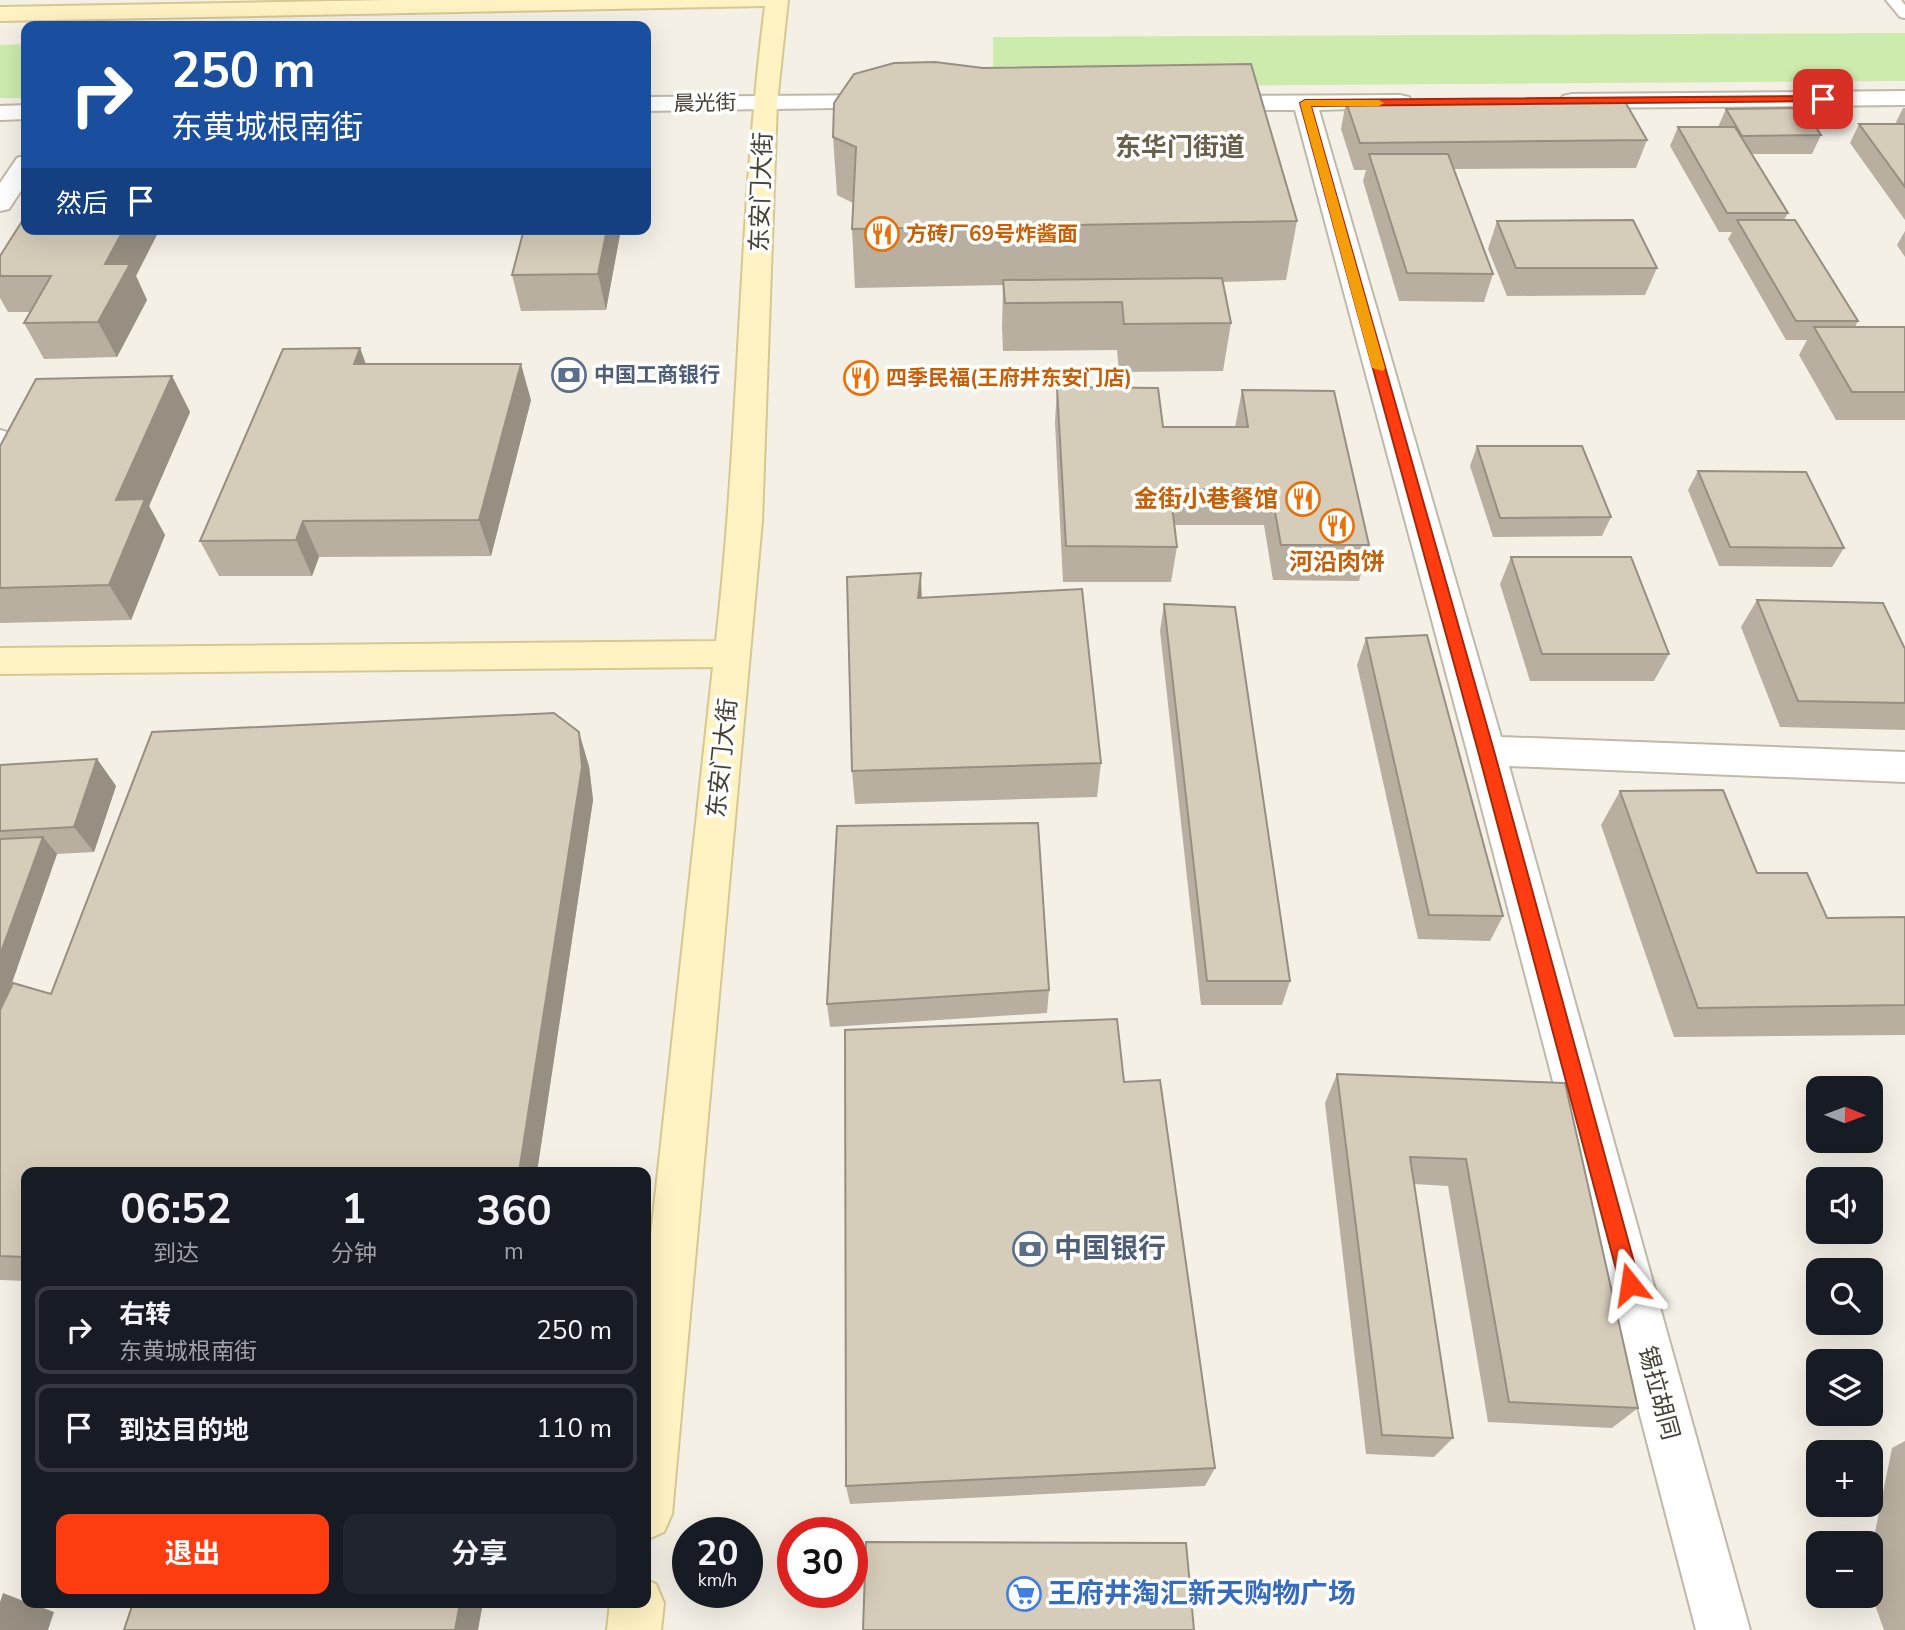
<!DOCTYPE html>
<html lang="zh">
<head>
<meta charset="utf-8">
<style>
  :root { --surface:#171b24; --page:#20242c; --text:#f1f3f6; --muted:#9ea1a6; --line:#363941; --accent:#ff3d11 }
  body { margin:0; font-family:"Nunito Sans","Noto Sans SC",sans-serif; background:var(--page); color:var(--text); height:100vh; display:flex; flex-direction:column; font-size:26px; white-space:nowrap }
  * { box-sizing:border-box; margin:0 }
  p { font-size:23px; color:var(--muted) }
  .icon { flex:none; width:38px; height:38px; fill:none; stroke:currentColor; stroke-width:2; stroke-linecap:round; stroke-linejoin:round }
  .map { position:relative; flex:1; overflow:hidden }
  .side { position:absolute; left:21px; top:1167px; width:630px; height:441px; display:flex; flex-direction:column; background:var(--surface); border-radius:14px; box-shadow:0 7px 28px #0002 }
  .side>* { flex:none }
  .hud { position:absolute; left:21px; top:21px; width:630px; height:214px; border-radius:14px; box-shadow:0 7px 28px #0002; background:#1a4fa0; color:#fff; overflow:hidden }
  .needle { width:46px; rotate:91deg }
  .controls { position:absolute; left:1806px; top:1076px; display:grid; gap:14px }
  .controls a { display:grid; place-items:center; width:77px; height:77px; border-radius:14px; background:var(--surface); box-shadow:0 7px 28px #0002; font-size:35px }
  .speed { position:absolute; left:672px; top:1517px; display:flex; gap:14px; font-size:35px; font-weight:700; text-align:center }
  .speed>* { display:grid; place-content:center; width:91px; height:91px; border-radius:50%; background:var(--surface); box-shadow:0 7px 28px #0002; line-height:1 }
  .speed small { font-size:18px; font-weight:400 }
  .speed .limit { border:10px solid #d22; background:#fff; color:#111 }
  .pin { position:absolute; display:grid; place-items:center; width:60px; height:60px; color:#fff; margin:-30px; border-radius:14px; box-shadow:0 4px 10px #0006 }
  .me { position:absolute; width:77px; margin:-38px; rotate:345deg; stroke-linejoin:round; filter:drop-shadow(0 0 5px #0008) }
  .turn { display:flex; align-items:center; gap:24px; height:147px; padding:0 35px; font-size:32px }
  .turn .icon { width:91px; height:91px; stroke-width:2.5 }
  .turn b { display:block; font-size:49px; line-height:60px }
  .then { display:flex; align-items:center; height:66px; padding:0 35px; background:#0003; gap:14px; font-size:26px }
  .eta { display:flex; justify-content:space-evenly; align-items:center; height:119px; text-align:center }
  .eta b { font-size:42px; font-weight:700; line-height:49px }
  .action { display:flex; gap:14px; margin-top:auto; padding:14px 35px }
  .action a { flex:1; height:80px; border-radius:14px; background:var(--accent); color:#fff; font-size:28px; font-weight:700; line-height:80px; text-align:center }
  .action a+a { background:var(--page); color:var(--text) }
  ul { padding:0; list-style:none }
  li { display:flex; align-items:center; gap:21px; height:88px; margin:0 14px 10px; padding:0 21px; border:4px solid var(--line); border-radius:14px }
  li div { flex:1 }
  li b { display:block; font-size:26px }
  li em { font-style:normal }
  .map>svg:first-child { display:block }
  .green { fill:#ccebac }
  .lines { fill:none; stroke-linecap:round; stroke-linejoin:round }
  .lane-casing { stroke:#c0b8a8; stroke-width:4 }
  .street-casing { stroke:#c0b8a8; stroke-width:4 }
  .secondary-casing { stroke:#d7c792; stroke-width:4 }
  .lane { fill:#fff; fill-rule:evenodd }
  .street { fill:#fff; fill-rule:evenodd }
  .secondary { fill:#fff3c4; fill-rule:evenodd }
  .wall { fill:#b8afa0 }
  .shaded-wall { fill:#968f82 }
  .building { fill:#d6ccba; stroke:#968f82; stroke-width:2 }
  .route { fill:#ff3d11; stroke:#a6280b; stroke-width:2 }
  .slow { fill:#f59e0b }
  .labels { text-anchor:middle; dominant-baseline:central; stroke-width:7; stroke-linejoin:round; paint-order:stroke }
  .far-street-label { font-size:21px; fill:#474034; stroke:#fff }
  .far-food-label { font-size:21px; font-weight:bold; fill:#c56008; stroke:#fff; text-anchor:start }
  .far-service-label { font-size:21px; font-weight:bold; fill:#4e5e75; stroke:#fff; text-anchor:start }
  .street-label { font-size:24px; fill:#474034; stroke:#fff }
  .food-label { font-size:24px; font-weight:bold; fill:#c56008; stroke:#fff; text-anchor:end }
  .far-district-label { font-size:26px; font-weight:bold; fill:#6a5f4b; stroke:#fff }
  .near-service-label { font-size:28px; font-weight:bold; fill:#4e5e75; stroke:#fff; text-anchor:start }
  .near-shop-label { font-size:28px; font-weight:bold; fill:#366cbe; stroke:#fff; text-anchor:start }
</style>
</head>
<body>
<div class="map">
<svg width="1905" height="1630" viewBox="0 0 1905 1630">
  <rect width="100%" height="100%" fill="#f4f0e6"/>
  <path class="green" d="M1905,33V81L993,87V37Z
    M26,44V98H0V45Z"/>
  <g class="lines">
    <g class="lane-casing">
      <path id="lane" d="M1886,0H1901L1905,5V18L1900,17Z"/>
    </g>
    <g class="street-casing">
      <path id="street" d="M1905,91V105L1572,108L1563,106L1560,101L1563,96L1572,94Z
        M885,95L894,97L897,102L894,107L646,111V97Z
        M1400,95L1409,97L1412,102L1409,107L1319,110L1501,737L1905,752V782L1509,766L1750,1630H1696L1467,751L1295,110H1211L1202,108L1199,103L1202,98L1211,96Z
        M26,105V119L0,120V106Z
        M26,155V183L9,209L0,211V183L17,158Z
        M0,430L11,433L16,442L11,449L0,452Z"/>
    </g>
    <g class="secondary-casing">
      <path id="secondary" d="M389,0H788L777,102L762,521L672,1514L664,1532L646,1540V1281L713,667L0,674V648L716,641C740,430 738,217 765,6L0,21V7Z
        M646,1580L656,1584L664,1603L661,1630H607L610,1603H646Z"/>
    </g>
    <use href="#lane" class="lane"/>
    <use href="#street" class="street"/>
    <use href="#secondary" class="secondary"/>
  </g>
  <path class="wall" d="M1346,102L1647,140L1636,168L1454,169L1493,274L1484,302L1399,301L1363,181L1366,170H1354L1341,129Z
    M1903,108H1905V220L1850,143L1859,124H1895Z
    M1726,109L1821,135L1812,154H1751L1788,213L1784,220L1858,321L1855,327H1905V420H1836L1799,355L1807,340H1786L1728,239L1732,232H1719L1670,146L1678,127H1718Z
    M833,137L1297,221L1286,280L1222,282L1231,323L1223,371L1119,372L1117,350L1003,351L1002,328L1003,285L855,288L852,229L853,203L837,195Z
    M1497,221L1657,268L1645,295L1507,296L1488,249Z
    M524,229H621L606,310L521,311L512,275Z
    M1905,231V257L1897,245Z
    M0,256L136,276L147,300L117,357L44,359L24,323L30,312H8L0,298Z
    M360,348L366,364L531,400L491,556L319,557L312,576H219L200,541Z
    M172,376L190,412L149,506L165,535L131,620L0,623V446Z
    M1057,387L1163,427H1235L1242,390L1369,545L1359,581L1273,580L1264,525H1174L1177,547L1171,582H1063L1055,423Z
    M1477,446L1611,517L1602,536L1493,537L1470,466Z
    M1698,471L1844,548L1832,567L1719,566L1688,490Z
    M1511,557L1669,654L1654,681H1530L1500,584Z
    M921,598L1101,763L1097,797L855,804L852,771Z
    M1757,600L1905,649V730L1780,727L1741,627Z
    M1164,604L1290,981L1282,1005H1201L1160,631Z
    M1366,638L1503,916L1490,941L1418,939L1357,665Z
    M97,759L116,786L94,852L57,854L10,988L51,994L589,766L593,800L537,1172H26V1281L0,1280V765Z
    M1620,791L1757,873L1827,918L1905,917V1035L1674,1037L1601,825Z
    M1049,990L1047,1013L830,1027L827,1004Z
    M1337,1074L1565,1083L1638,1408L1612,1428L1488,1422L1448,1186L1414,1184L1453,1438L1434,1457L1366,1454L1325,1103Z
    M1124,1082L1215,1468L1205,1486L850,1504L846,1486Z
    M1905,1441V1630H1884L1871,1594V1552L1892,1448Z"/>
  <path class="shaded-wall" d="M124,229H160L136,276L147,300L117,357L98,322L105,264Z
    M607,229H621L606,310L598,274Z
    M360,348L373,384L354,364Z
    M521,364L531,400L491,556L479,520Z
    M172,376L190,412L149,506L165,535L131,620L109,585L116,500Z
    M303,521L319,557L312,576L296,540Z
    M921,573L922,609L918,598Z
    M579,732L589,766L593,800L537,1172H519Z
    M97,759L116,786L94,852L74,827Z
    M43,837L57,854L0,1017V955Z
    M3,1593L26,1602V1603H30L54,1612L48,1630H0V1602Z
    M460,1603H483L478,1630H455Z"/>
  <path class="building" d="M935,62L983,68L1251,64L1297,221L852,229L856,147L833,137L834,103L854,74L894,63Z
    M1624,100L1647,140L1360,143L1346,102Z
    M1803,108L1821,135L1742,136L1726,109Z
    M1859,124H1905V187Z
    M1678,127H1735L1788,213H1727Z
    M1369,154H1448L1493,274L1407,273Z
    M26,215V229H124L105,264H130L98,322L24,323L51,276H0V256Z
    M1633,220L1657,268H1516L1497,221Z
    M1737,220H1795L1858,321H1796Z
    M524,229H607L598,274L512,275Z
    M1222,278L1231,323L1124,324L1122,302L1005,303L1003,280Z
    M1814,327H1905V392H1852Z
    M360,348L354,364H521L479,520L303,521L296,540L200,541L283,349Z
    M172,376L116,500L145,499L109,585L0,588V446L36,379Z
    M1057,387L1158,388L1163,427H1248L1242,390L1334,391L1369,545H1281L1271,490L1170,489L1177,547L1066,546Z
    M1477,446H1582L1611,517L1500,518Z
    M1698,471L1806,472L1844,548L1730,547Z
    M1511,557H1631L1669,654H1542Z
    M921,573L918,598L1082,589L1101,763L852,771L847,577Z
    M1757,600L1883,603L1905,649V703L1798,701Z
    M1164,604L1235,607L1290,981H1207Z
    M1427,635L1503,916L1429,915L1366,638Z
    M554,713L579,732L582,767L519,1172H26V1257L0,1256V1010L13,983L51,994L152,732Z
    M97,759L74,827L0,831V765Z
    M1723,790L1757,873H1807L1827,918L1905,917V1005L1698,1008L1620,791Z
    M1038,823L1049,990L827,1004L837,826Z
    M43,837L0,955V839Z
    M1117,1019L1124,1082L1160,1080L1215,1468L846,1486L845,1030Z
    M1337,1074L1565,1083L1638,1408L1509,1402L1466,1159L1410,1157L1453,1438L1382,1435Z
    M866,1542L1186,1543L1194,1630H863Z
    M133,1603H460L455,1630H124Z"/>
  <path class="route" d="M1823,96L1827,97V101L1311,106L1494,751L1640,1284L1637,1291L1630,1294L1623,1291L1620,1284L1478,751L1300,103L1305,100Z"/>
  <path class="slow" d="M1305,100H1379L1384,103L1379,106H1311L1385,368L1383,371L1372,368L1300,103Z"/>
  <defs>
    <g id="restaurant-ring" transform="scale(1.75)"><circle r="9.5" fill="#fff" stroke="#e8710a" stroke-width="1.5"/><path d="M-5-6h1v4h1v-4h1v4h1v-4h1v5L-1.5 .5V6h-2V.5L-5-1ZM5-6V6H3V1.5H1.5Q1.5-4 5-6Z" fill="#e8710a"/></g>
    <g id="bank-ring" transform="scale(1.75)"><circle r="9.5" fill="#fff" stroke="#5c6f8a" stroke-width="1.5"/><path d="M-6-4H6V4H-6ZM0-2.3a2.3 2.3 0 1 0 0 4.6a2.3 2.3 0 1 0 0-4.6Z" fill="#5c6f8a"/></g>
    <g id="supermarket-ring" transform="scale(1.75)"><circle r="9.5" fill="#fff" stroke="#3f7fe0" stroke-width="1.5"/><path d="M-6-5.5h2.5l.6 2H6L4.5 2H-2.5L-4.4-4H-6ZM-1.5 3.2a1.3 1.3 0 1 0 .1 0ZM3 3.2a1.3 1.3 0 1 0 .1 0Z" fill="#3f7fe0"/></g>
  </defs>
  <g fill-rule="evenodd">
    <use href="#restaurant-ring" x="882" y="234"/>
    <use href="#bank-ring" x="569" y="375"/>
    <use href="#restaurant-ring" x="861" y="378"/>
    <use href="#restaurant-ring" x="1303" y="499"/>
    <use href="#restaurant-ring" x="1337" y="526"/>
    <use href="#bank-ring" x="1030" y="1249"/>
    <use href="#supermarket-ring" x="1024" y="1594"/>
  </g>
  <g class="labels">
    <g class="far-street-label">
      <text transform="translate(705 103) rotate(-1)">晨光街</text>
    </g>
    <g class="far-food-label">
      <text x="906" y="234">方砖厂69号炸酱面</text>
      <text x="886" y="378">四季民福(王府井东安门店)</text>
    </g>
    <g class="far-service-label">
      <text x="594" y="375">中国工商银行</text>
    </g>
    <g class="street-label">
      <text transform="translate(761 192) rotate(-88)">东安门大街</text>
      <text transform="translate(722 758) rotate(-84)">东安门大街</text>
      <text transform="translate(1659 1393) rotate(75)">锡拉胡同</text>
    </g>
    <g class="food-label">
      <text x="1278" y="499">金街小巷餐馆</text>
      <text x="1337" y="562" text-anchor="middle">河沿肉饼</text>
    </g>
    <g class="far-district-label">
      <text x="1180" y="147">东华门街道</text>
    </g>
    <g class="near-service-label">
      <text x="1054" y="1249">中国银行</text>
    </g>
    <g class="near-shop-label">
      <text x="1048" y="1594">王府井淘汇新天购物广场</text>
    </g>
  </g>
</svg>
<div class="controls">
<a><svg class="needle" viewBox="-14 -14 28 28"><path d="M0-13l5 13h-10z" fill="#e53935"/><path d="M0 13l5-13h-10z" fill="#9ea1a6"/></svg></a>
<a><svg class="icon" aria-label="sound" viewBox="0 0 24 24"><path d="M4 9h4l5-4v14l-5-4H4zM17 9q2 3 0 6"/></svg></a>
<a><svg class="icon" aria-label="search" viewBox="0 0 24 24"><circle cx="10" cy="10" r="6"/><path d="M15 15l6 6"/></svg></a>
<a><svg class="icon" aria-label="layers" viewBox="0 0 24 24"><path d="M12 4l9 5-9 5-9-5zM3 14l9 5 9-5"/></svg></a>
<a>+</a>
<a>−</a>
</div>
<div class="speed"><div>20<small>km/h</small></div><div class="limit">30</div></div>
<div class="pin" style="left:1823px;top:99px;background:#d93025"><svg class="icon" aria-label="arrive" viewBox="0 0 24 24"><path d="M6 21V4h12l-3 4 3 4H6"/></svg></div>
<svg class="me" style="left:1630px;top:1284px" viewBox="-20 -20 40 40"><path d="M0-17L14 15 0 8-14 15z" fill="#ff3d11" stroke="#fff" stroke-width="4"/></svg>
<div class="hud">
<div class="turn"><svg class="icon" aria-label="right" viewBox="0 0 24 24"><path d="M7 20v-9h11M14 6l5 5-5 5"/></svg><div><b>250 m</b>东黄城根南街</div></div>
<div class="then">然后<svg class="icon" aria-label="arrive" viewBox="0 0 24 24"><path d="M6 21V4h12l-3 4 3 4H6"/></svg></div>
</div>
<section class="side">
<div class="eta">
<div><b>06:52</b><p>到达</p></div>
<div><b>1</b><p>分钟</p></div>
<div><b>360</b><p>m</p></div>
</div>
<ul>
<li><svg class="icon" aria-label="right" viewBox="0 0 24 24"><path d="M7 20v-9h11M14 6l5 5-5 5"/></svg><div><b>右转</b><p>东黄城根南街</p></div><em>250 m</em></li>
<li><svg class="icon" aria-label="arrive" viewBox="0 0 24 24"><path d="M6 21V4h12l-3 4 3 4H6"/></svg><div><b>到达目的地</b></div><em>110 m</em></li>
</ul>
<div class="action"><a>退出</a><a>分享</a></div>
</section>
</div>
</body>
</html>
